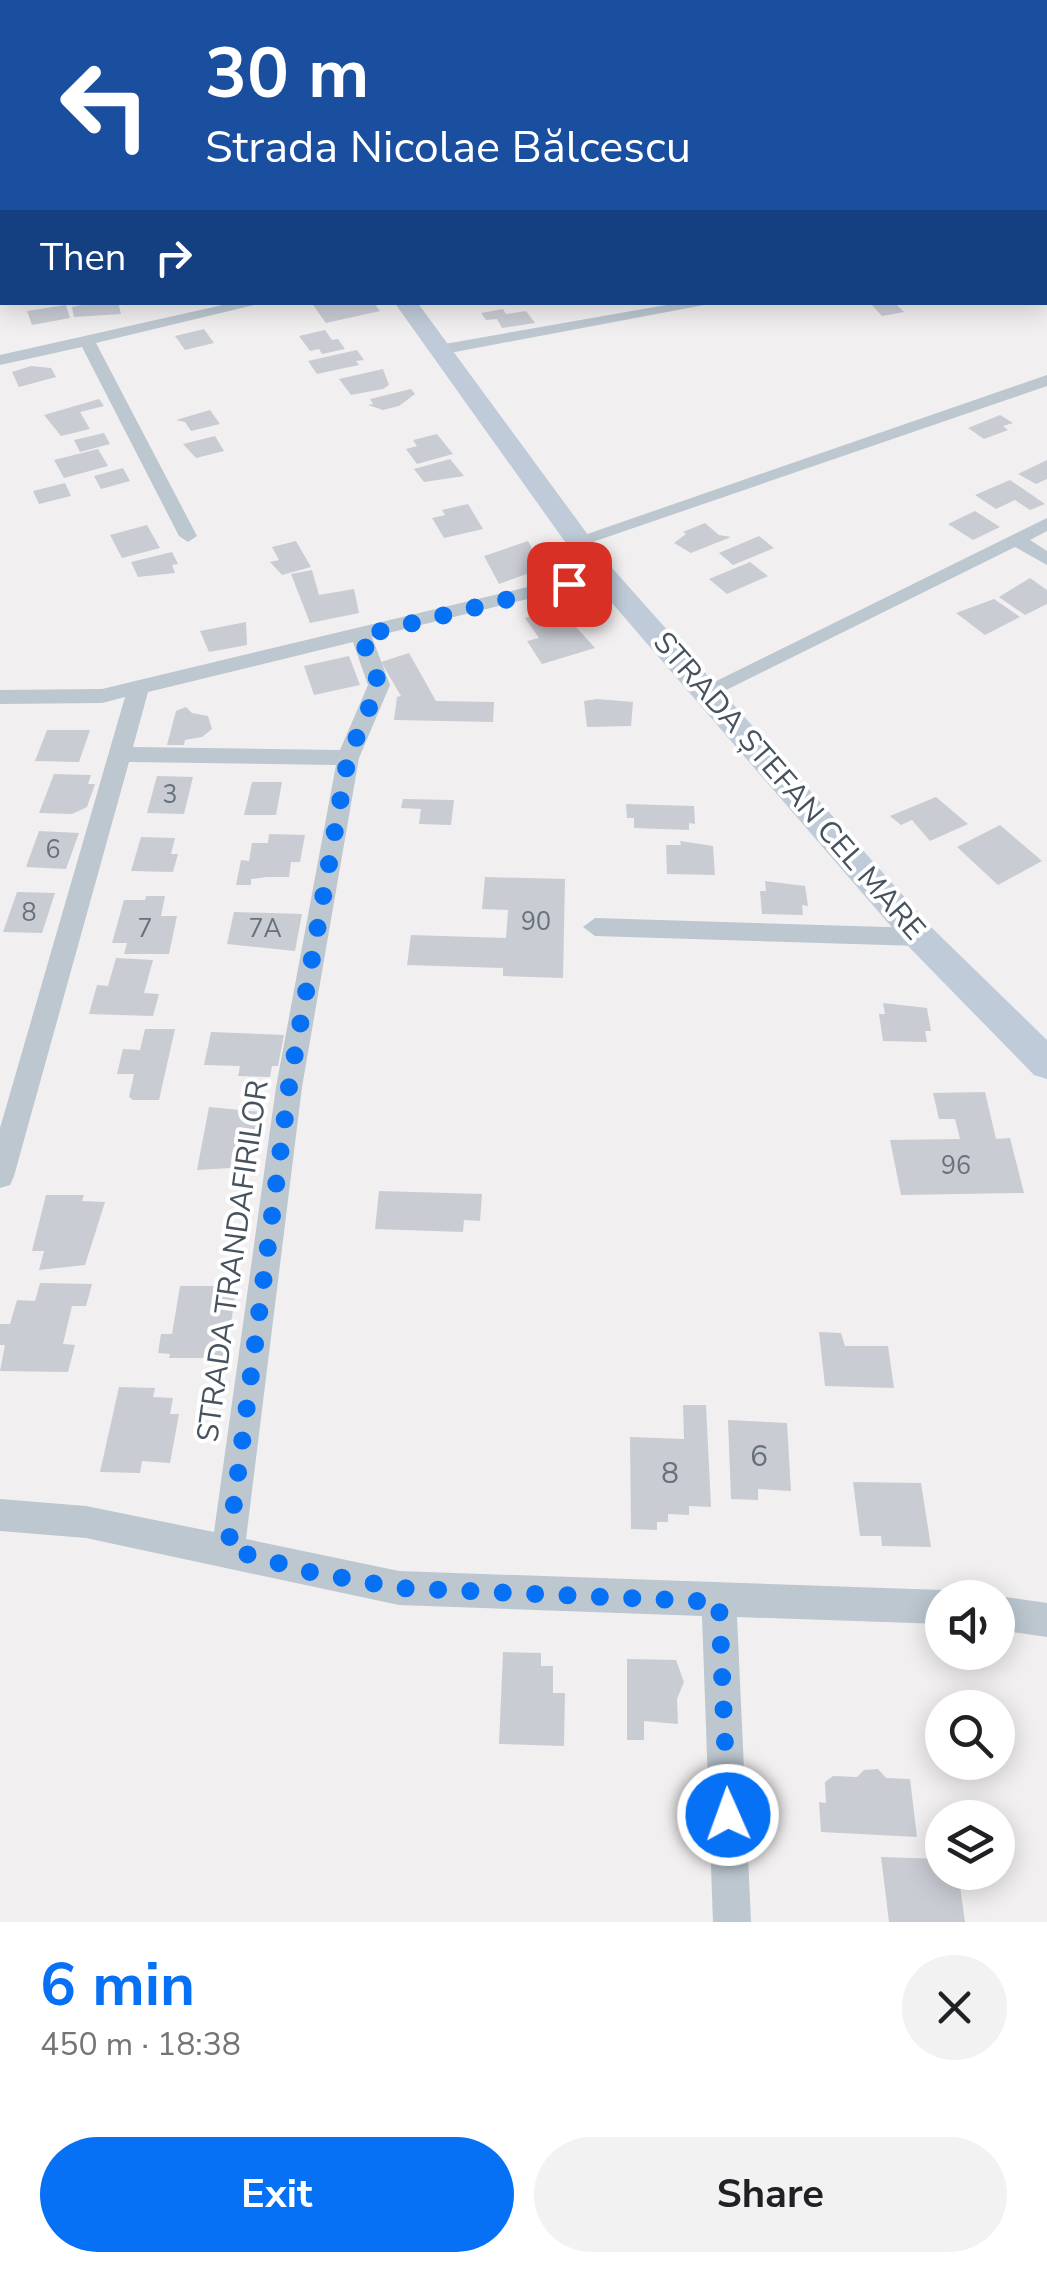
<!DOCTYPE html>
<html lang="en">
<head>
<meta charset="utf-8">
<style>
  :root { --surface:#fff; --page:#f2f2f2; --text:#202124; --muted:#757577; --accent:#0771f5 }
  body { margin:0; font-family:"Nunito Sans",sans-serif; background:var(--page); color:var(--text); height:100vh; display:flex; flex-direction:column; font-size:38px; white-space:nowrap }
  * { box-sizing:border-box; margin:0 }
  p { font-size:32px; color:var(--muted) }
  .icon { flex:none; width:55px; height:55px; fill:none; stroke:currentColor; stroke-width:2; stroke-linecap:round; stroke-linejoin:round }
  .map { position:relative; height:1922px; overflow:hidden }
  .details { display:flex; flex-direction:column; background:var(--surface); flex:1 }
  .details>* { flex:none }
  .top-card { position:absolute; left:0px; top:0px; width:1048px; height:305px; box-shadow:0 5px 25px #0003; background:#1a4fa0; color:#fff; overflow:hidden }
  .tools { position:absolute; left:925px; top:1580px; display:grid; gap:20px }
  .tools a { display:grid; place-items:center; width:90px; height:90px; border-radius:50%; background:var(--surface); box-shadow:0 5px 25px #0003; font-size:50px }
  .pin { position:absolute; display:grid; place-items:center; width:85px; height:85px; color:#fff; margin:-42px; border-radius:20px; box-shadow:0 5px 15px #0006 }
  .me { position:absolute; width:110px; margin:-55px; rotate:358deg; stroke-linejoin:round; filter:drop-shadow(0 0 8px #0008) }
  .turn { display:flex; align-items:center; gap:35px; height:210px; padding:0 40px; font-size:45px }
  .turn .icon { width:130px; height:130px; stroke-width:2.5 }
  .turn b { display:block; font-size:70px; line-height:85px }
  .then { display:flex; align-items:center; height:95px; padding:0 40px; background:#0003; gap:20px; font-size:38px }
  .round { display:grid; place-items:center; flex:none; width:105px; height:105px; border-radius:52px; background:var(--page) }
  .headline { display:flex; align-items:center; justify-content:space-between; height:170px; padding:0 40px }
  h1 { font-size:60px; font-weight:700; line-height:75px; color:var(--accent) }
  .button { display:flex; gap:20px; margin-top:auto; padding:20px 40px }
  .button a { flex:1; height:115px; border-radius:60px; background:var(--accent); color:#fff; font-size:40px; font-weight:700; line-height:115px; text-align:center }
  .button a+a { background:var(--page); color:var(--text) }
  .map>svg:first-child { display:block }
  .building { fill:#c9ccd3 }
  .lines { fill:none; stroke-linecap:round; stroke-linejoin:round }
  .street { fill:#bcc7d0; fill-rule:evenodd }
  .secondary { fill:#bfcbd8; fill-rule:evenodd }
  .route { stroke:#0771f5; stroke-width:18; stroke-dasharray:0 32.4 }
  .labels { text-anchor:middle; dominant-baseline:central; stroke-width:8; stroke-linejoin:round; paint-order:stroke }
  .number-label { font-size:25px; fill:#67717c }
  .street-label { font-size:30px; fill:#46535f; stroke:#fff }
  .near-number-label { font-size:30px; fill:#67717c }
</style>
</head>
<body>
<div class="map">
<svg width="1047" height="1922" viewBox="0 0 1047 1922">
  <rect width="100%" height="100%" fill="#f2eff0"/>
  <path class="building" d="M98,302H118L121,314L74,317L72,307Z
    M323,302H373L380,311L326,323L313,305Z
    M869,302H894L904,312L882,316Z
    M66,305L70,318L32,325L27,311Z
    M503,309L506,314L526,311L535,323L502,328L497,319L486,320L481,313Z
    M204,329L214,343L185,350L175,336Z
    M325,330L332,340L338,339L345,349L322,354L319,349L310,351L299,336Z
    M357,350L364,360L356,361L359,365L317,374L308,361Z
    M31,366L51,368L56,377L19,387L12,372Z
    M383,369L389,385L383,389L351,395L339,379Z
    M411,389L415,394L399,406L383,410L368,405L373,404L370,399Z
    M99,399L104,406L80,412L90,429L61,436L44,415Z
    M210,410L220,424L191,431L185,422L176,420Z
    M1000,415L1013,423L1003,426L1008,430L984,439L968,428Z
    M104,433L110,444L80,452L74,440Z
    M437,434L453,454L417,464L406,449L417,446L413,440Z
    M215,436L224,451L196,458L183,444Z
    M98,449L108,466L64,478L54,460Z
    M450,459L464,476L424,482L414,469Z
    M1047,460V479L1036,484L1018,474Z
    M123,468L130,481L101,489L94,476Z
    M1010,480L1045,504L1030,510L1015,500L996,509L975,495Z
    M65,483L71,496L39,504L33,491Z
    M468,504L483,529L444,538L432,518L445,515L442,510Z
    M975,511L1000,527L973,540L948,524Z
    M705,523L719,535L731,537L691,553L674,543L686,534L683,532Z
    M147,525L160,548L122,558L110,535Z
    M759,536L774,548L733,565L719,553Z
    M296,541L311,567L282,575L270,562L279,560L272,547Z
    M528,541L543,568L499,584L484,556Z
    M172,552L178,564L172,565L175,573L138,577L131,562Z
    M750,562L768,576L727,594L709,579Z
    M312,570L319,595L354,589L359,613L310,623L291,574Z
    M1030,578L1047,590V604L1025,615L999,597Z
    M994,599L1020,617L985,635L956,613Z
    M559,608L595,648L542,664L527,641L539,638L525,618Z
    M246,622L247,645L209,652L200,631Z
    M409,653L436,701L494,702L493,722L394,720L397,697L401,696L381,662Z
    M349,656L360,685L314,695L304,666Z
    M597,699L633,702L631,726L587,727L584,701Z
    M186,707L192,713L208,716L212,729L202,737L185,740L184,745H167L176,711Z
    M47,730H90L79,762L35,761Z
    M54,774L91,775L88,784H95L87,807L72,814L39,813Z
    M157,776L193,777L184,814L147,813Z
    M252,782H282L276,815H244Z
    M936,797L968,824L930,841L912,820L901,825L890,816Z
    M403,799L454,800L451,825L419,824L421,809L401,808Z
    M626,804L694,806L695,824L689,823V830L634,828V818H627Z
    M1000,825L1042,861L998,885L957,847Z
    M39,831L79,833L66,869L26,867Z
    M269,834L305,835L300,862H291L289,877H267L251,879V885H236L241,860L249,861L252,843H268Z
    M141,837L175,838L171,854H178L173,872L131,871Z
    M680,841L713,846L715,875L667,874L666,845H681Z
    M485,877L565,879L563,978L503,976V968L407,965L411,935L506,938L508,910L482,909Z
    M765,881L805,886L808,906L802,905L803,915L762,914L760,891H766Z
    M17,892L55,893L42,933L3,932Z
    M146,896H165L161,916H177L169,954H124L127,943H112L124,900H145Z
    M234,912L302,914L295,951L227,944Z
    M116,958L153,960L144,993L159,994L153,1016L89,1014L97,985L108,986Z
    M883,1003L927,1008L931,1031H925L927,1042L883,1041L879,1014H885Z
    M145,1029H175L159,1100H133L129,1097L134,1074H117L123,1049L140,1050Z
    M211,1032L284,1035L278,1066H272L270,1077L238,1076L240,1066L204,1065Z
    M985,1092L996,1139L1010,1138L1024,1193L901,1195L890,1140L960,1139L955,1119H939L933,1093Z
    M209,1107L262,1112L248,1167L197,1170Z
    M379,1191L482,1194L480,1221L464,1220L463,1232L375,1229Z
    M46,1195H84L82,1201L105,1202L85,1265L39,1270L44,1251H32Z
    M40,1283L92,1284L86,1306H72L63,1344L75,1345L68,1372L0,1371L5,1345H0V1324H10L17,1300L35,1301Z
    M180,1286H214L213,1296H235L226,1358H169L170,1354L158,1353L161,1334H172Z
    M819,1332L841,1333L845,1346H888L894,1388L825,1386Z
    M119,1387L155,1388L153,1397L173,1398L170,1414H179L170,1463L142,1461L140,1473L100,1472Z
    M683,1405H706L711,1507L689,1506V1515L668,1514V1522H657V1530L631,1529L630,1437L684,1439Z
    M728,1420L787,1423L791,1491L758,1489V1500L731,1499Z
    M853,1482L921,1483L931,1547L882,1546L881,1536H860Z
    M503,1652L541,1653V1666H553V1693H565L564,1746L499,1744Z
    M627,1659L676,1660L684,1682L677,1699L678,1724L644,1721V1740H627Z
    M878,1769L886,1778L910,1779L917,1837L821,1832L819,1802L826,1803L825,1782L833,1776L857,1777L864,1770Z
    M881,1857L942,1859V1872H958L965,1922H889Z"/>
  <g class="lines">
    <path class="street" d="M956,0H970L972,2H958Z
      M1045,63L1047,64V72L1045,71Z
      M0,247H2V261L0,260Z
      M236,302H266L96,343L197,536L188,542L179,536L82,347L0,365V355Z
      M683,302H720L439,355L431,350L439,345Z
      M1047,375V386L584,545L577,547L567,541Z
      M1047,518V531L1030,540L1047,551V565L1015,547L714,696H700L696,691Z
      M603,569L613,575L610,579L372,637L390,685L359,758L302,1087L246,1539L399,1571L942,1590L954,1595L942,1598V1624L737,1617L751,1922H713L702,1616L399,1605L86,1538L0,1531V1499L86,1506L214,1532L276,1087L336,765L129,762L14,1176L10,1185L0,1188V1128L125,697L102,703L0,704V690L102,689ZM353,642L368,685L340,750L133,747L148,692Z
      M595,918L920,928L932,937L920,946L595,936L583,927Z
      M998,1596L1047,1603V1637L998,1630V1598H994Z"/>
    <path class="secondary" d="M235,0H251L252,2H236Z
      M394,302H417L613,569L932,928L1047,1040V1079L1034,1075L908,946L593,581Z"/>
  </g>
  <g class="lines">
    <path class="route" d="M569,584L361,636L379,684L348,758L289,1087L228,1549L310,1572L399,1588L719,1602L728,1815"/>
  </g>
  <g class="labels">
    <g class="number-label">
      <text x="170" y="795">3</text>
      <text x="53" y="850">6</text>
      <text x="29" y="913">8</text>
      <text x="536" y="922">90</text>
      <text x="145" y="929">7</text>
      <text x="265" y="929">7A</text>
      <text x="956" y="1166">96</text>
    </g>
    <g class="street-label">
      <text transform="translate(789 786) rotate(49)">STRADA ȘTEFAN CEL MARE</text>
      <text transform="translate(233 1261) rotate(-82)">STRADA TRANDAFIRILOR</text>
    </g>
    <g class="near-number-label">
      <text x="759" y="1456">6</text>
      <text x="670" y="1473">8</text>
    </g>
  </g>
</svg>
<div class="tools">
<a><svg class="icon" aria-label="sound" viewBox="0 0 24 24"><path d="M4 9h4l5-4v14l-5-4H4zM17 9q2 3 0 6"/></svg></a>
<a><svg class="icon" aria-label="search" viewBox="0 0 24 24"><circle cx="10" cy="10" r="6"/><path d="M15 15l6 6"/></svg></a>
<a><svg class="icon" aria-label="layers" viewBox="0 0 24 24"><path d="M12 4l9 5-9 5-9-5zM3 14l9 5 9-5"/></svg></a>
</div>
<div class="pin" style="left:569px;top:584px;background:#d93025"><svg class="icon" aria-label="arrive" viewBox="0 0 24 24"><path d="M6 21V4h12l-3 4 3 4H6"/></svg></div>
<svg class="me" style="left:728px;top:1815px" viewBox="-20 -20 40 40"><circle r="17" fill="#0771f5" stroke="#fff" stroke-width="3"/><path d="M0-11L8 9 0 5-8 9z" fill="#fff"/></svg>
<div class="top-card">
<div class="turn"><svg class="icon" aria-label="left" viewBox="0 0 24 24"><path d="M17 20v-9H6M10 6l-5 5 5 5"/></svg><div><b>30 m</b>Strada Nicolae Bălcescu</div></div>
<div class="then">Then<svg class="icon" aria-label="right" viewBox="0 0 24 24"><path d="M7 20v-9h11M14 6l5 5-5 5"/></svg></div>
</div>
</div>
<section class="details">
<div class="headline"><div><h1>6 min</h1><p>450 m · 18:38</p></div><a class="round"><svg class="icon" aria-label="close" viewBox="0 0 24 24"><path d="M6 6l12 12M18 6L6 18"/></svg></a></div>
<div class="button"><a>Exit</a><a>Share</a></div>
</section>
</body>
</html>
